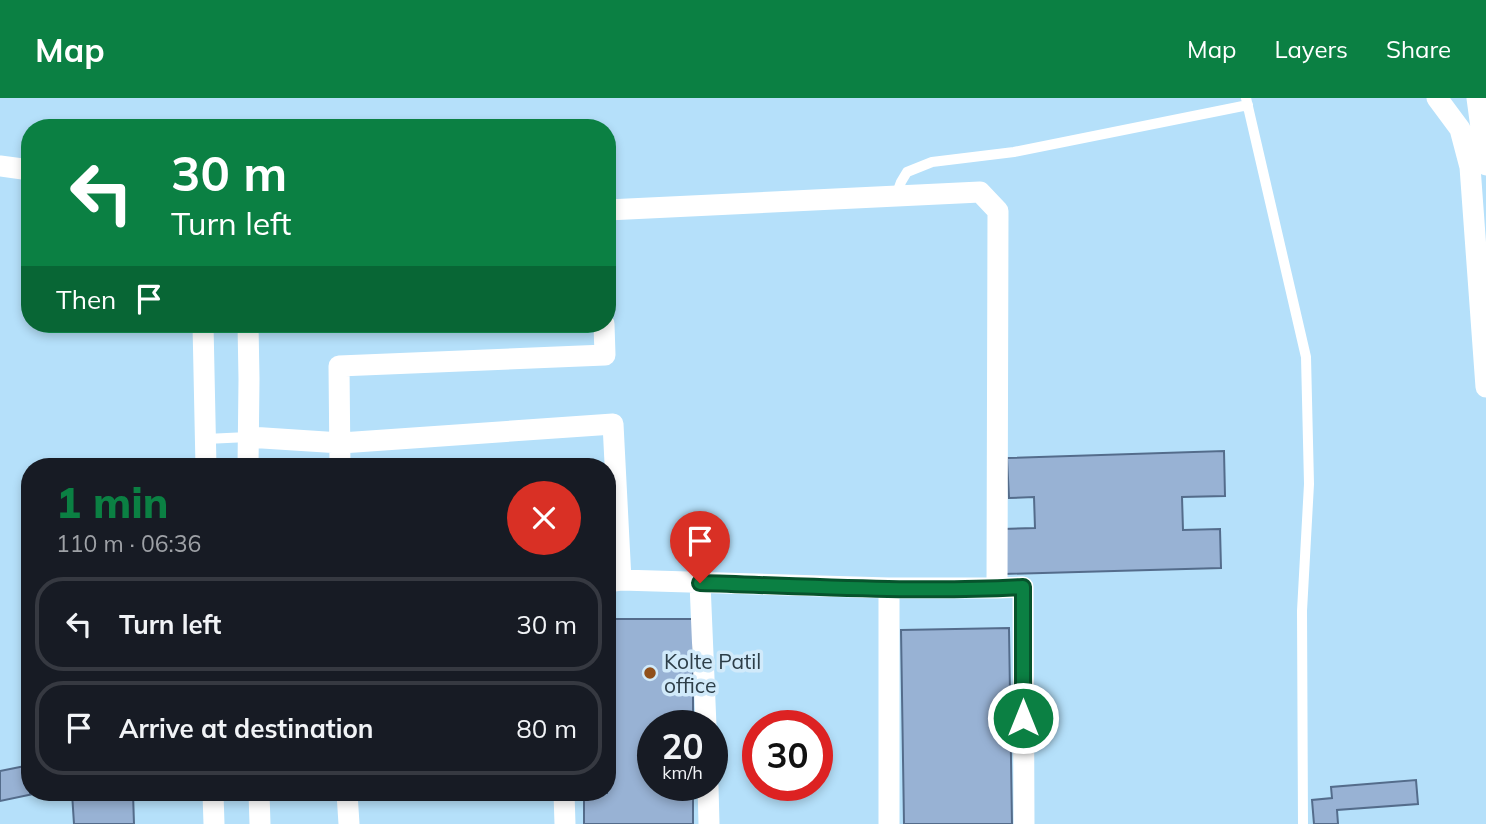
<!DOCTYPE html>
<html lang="en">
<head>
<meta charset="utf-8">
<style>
  :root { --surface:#171b24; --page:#20242c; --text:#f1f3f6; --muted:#9ea1a6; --line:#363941; --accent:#0b8043 }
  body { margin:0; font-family:Mulish,sans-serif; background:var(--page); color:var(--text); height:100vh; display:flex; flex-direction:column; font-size:26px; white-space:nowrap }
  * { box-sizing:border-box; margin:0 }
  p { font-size:23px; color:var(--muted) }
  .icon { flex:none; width:38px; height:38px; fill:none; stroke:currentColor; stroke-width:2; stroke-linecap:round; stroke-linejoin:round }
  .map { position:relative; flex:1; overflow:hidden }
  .sheet { position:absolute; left:21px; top:360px; width:595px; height:343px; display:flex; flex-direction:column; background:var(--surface); border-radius:28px; box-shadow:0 4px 10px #0003 }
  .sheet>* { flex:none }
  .hud { position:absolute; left:21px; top:21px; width:595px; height:214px; border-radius:28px; box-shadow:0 4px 10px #0003; background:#0b8043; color:#fff; overflow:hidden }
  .speed { position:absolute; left:637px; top:612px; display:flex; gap:14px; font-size:35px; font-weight:700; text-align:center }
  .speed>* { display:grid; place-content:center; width:91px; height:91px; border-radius:50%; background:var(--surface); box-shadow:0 4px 10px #0003; line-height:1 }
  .speed small { font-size:18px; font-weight:400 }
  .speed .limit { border:10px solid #d22; background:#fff; color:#111 }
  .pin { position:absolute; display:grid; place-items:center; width:60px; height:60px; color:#fff; margin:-72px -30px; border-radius:50% 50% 50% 0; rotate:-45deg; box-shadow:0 0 7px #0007 }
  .pin .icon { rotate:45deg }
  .me { position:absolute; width:77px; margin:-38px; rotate:0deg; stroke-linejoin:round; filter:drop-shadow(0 0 5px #0008) }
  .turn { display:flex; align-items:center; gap:24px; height:147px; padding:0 35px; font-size:32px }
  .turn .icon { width:91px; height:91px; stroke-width:2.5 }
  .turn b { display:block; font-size:49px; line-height:60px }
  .then { display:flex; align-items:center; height:66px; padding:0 35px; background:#0003; gap:14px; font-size:26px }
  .round { display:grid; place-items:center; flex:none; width:74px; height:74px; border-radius:37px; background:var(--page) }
  .summary { display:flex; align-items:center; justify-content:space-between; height:119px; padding:0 35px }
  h1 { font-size:42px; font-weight:800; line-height:52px; color:var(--accent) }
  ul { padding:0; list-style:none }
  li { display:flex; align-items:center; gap:21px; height:94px; margin:0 14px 10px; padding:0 21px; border:4px solid var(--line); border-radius:28px }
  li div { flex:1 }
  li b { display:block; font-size:26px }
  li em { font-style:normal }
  header { display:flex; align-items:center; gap:42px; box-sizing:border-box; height:98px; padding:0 35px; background:var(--accent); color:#fff }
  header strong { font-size:33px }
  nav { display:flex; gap:38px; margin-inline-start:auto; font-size:24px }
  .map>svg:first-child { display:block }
  .building { fill:#98b2d4; stroke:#546c8b; stroke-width:2 }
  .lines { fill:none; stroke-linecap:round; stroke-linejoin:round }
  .service { stroke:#fff; stroke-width:10 }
  .minor { stroke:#fff; stroke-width:21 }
  .route-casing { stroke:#07532c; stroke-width:18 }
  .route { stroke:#0b8043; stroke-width:12 }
  .poi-dot { fill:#90501b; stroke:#d1eafa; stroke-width:2.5 }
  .labels { text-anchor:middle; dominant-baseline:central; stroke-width:7; stroke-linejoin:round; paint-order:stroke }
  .poi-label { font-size:21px; fill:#2d3e48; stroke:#d1eafa; text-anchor:start }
</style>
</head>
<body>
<header>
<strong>Map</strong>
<nav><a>Map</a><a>Layers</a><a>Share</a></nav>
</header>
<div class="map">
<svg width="1486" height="726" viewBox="0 0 1486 726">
  <rect width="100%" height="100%" fill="#b5e0fa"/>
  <path class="building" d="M1224,353L1225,398L1182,399L1183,432L1220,431L1221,470L1004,476L1003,431L1035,430L1034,399L1009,400L1007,360Z
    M589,361V369H476V364Z
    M458,365V369H366Z
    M607,521H693V628H653V688H693V726H584V695H607Z
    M1009,530L1012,726H904L901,532Z
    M30,667V695H38L0,703V673Z
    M1416,682L1418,706L1337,712L1338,726H1314L1312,702L1332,700L1331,689Z
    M72,695H133L134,726H74Z"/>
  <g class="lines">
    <path class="service" d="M1246,0L1306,259L1309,386L1302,513L1303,726
      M896,98L901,84L907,74L932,64L1014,54L1248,7
      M206,341L248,339"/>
    <path class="minor" d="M1437,0L1460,31L1470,69L1486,289
      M1477,0L1486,67
      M0,68L30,72
      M607,112L980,94L998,113L997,490
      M203,226L206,369
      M248,339L341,345L613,326L621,482L607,484
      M248,369L249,281L248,226
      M340,369L339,268L605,257L604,226
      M621,482L889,490V726
      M700,485L706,628
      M889,490H997L1023,489L1024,726
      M708,688L709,726
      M213,695L214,726
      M259,695L260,726
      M347,695L349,726
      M564,695L565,726"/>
  </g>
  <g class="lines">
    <g class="route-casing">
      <path id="route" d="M700,485C807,488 916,495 1023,489V620"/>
    </g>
    <use href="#route" class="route"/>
  </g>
  <circle class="poi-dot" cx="650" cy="575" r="7"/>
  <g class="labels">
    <g class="poi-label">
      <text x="664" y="563">Kolte Patil<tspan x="664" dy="24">office</tspan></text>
    </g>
  </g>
</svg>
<div class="speed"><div>20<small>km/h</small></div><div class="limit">30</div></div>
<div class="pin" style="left:700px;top:485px;background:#d93025"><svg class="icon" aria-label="arrive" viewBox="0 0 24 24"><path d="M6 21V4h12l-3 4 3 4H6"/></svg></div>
<svg class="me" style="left:1023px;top:620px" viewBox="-20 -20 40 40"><circle r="17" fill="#0b8043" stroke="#fff" stroke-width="3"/><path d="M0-11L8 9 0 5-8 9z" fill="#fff"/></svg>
<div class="hud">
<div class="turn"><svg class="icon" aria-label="left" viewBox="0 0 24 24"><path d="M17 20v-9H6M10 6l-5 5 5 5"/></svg><div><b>30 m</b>Turn left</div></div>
<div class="then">Then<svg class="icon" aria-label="arrive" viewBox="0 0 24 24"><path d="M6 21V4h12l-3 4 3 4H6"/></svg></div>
</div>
<section class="sheet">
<div class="summary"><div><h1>1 min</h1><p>110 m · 06:36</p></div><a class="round" style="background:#d93025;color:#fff"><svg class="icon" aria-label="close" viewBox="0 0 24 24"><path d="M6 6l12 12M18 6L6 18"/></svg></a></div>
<ul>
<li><svg class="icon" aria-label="left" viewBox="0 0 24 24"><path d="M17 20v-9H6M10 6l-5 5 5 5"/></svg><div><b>Turn left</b></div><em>30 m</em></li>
<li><svg class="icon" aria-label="arrive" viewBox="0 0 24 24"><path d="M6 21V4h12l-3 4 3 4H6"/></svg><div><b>Arrive at destination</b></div><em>80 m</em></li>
</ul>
</section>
</div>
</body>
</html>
